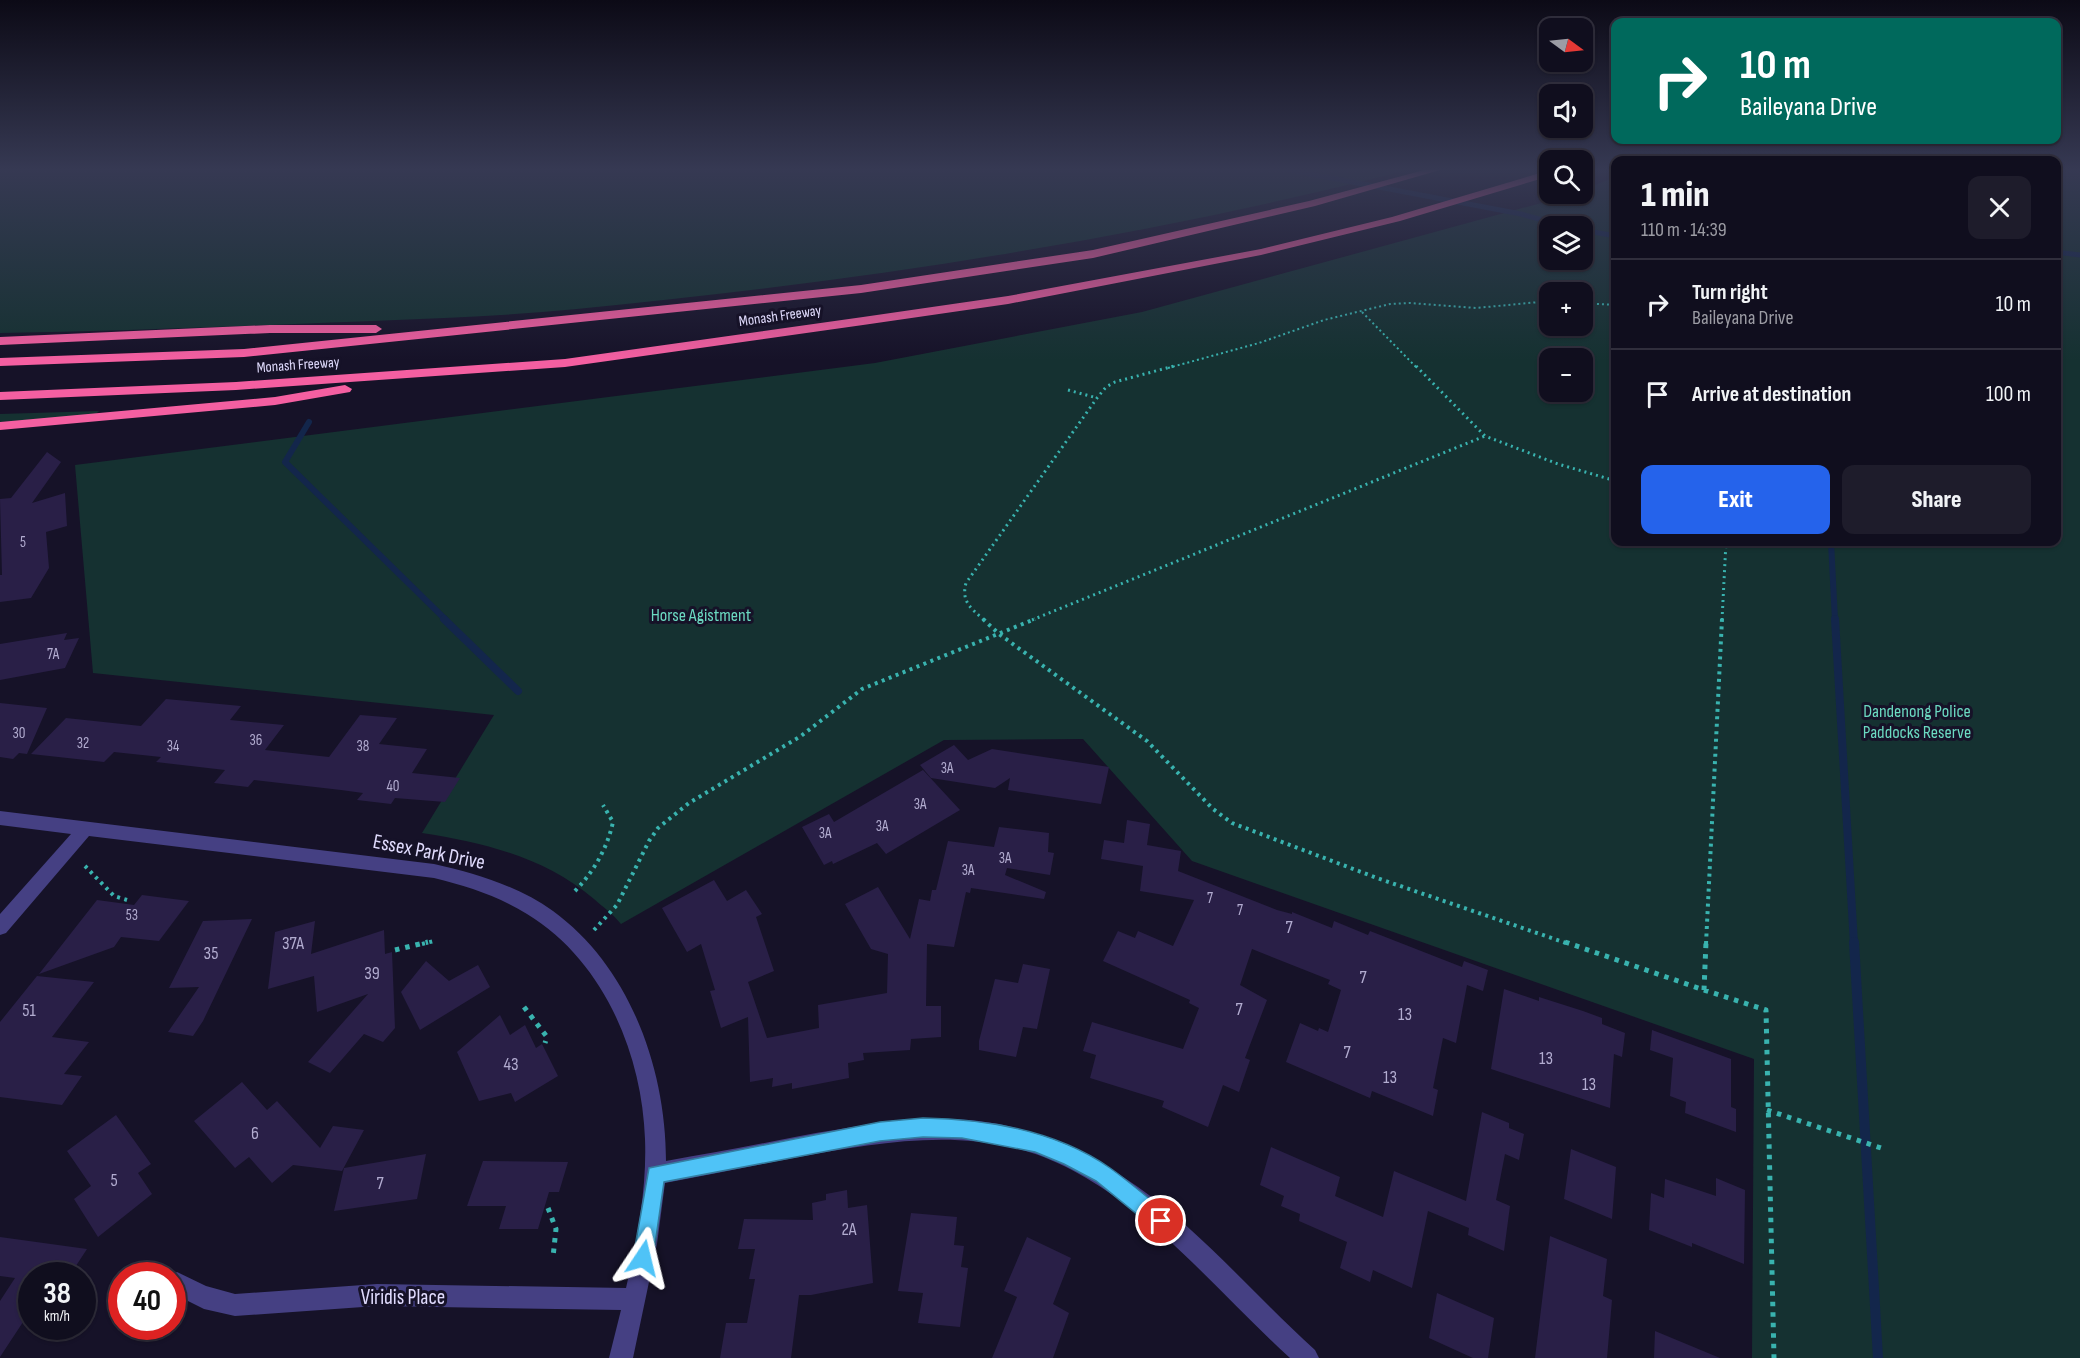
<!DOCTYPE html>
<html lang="en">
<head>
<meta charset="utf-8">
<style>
  :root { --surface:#100e1e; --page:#1e1c2b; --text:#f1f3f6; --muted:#9c9ca4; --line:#302e3c; --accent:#2563eb }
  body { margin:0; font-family:"Sofia Sans Condensed",sans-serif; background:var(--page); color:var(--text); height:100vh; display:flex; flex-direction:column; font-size:22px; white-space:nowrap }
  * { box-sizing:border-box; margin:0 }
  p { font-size:20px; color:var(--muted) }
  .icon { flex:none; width:33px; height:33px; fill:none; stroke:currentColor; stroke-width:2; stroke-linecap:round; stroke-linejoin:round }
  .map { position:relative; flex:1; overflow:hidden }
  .drawer { position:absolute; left:1611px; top:156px; width:450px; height:390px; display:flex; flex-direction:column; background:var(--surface); border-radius:12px; box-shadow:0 2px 4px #0004,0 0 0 2px var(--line) }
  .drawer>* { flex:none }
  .top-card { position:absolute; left:1611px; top:18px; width:450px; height:126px; border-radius:12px; box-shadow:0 2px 4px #0004,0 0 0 2px var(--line); background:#00695c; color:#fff; overflow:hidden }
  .needle { width:39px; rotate:105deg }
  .controls { position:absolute; left:1539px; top:18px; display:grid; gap:12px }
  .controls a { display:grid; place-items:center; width:54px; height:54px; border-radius:12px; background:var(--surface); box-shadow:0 2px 4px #0004,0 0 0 2px var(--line); font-size:30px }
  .speed { position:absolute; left:18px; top:1262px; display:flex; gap:12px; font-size:30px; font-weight:700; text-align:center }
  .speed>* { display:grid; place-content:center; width:78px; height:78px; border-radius:50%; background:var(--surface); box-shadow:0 2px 4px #0004,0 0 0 2px var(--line); line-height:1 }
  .speed small { font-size:15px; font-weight:400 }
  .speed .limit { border:9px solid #d22; background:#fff; color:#111 }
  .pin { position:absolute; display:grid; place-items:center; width:51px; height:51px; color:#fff; margin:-26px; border:3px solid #fff; border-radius:50%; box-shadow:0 2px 6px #0007 }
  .me { position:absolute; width:66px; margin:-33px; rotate:10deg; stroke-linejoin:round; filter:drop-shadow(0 0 4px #0008) }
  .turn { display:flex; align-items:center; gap:21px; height:126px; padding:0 30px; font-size:27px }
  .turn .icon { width:78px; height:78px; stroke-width:2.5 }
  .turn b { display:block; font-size:42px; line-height:51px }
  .round { display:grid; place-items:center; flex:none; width:63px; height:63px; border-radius:12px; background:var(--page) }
  .headline { display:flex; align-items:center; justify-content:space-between; height:102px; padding:0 30px }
  h1 { font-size:36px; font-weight:800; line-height:45px }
  .action { display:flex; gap:12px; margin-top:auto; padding:12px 30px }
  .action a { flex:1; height:69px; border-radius:12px; background:var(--accent); color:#fff; font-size:24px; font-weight:800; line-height:69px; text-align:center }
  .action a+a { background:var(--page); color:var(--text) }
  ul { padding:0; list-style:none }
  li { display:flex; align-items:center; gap:18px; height:90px; padding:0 30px; border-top:2px solid var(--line) }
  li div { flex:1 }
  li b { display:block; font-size:22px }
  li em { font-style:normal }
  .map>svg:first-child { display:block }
  .green { fill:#153131; fill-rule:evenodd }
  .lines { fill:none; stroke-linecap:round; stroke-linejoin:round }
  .stream-far3 { stroke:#13264b; stroke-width:5 }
  .stream-far2 { stroke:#13264b; stroke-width:6 }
  .stream-far1 { stroke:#13264b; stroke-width:8 }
  .stream { stroke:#13264b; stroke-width:10 }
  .building { fill:#291f47 }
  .path-far3 { stroke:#39b3af; stroke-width:2; stroke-dasharray:2 3; stroke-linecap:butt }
  .path-far2 { stroke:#39b3af; stroke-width:3; stroke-dasharray:2 4; stroke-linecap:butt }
  .path-far1 { stroke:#39b3af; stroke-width:4; stroke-dasharray:3 4.5; stroke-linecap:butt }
  .path { stroke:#39b3af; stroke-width:5; stroke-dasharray:4.5 6; stroke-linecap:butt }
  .minor { fill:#454083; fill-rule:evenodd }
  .highway { fill:#f45fa1; fill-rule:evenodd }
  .route { fill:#4fc3f7; stroke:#337fa1; stroke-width:1.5 }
  .labels { text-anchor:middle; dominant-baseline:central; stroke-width:6; stroke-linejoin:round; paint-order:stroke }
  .far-street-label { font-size:15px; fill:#e0dbfd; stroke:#161228 }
  .number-label { font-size:15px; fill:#b2acd0 }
  .park-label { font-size:18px; fill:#6bd9c1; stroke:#161228 }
  .near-number-label { font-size:18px; fill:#b2acd0 }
  .near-street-label { font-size:21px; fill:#e0dbfd; stroke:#161228 }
</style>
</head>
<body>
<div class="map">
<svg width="2080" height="1358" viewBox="0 0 2080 1358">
  <rect width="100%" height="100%" fill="#161228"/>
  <path class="green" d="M0,170H1407C1135,240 856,282 577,309C476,319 373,320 271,325C181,328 90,332 0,333Z
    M2057,170H2080V1358H1752L1754,1059L1192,861L1083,739L944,740L621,924C613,914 603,907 594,899C544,857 485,843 422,833L494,715L93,673L75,465L875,363L1142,312L1574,194H1582L1583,190L1615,177L1616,542H2056ZM1550,226H1582V260H1550ZM1550,292H1582V326H1550ZM1550,358H1582V392H1550Z
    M99,411L95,415L0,422V414Z"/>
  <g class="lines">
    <path class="stream-far3" d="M1289,170L1521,214L1564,226
      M1582,230L1616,236
      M2056,252L2080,255"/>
    <path class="stream-far2" d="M309,422L285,462L446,620
      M1831,542L1835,620"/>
    <path class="stream-far1" d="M444,619L518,691
      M1835,619L1854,944"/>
    <path class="stream" d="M1854,942L1878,1358"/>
  </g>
  <path class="building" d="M47,452L61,462L32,503L65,493L67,526L46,532L49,568L31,598L0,602V575H2L0,499L11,498Z
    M67,633L64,640L79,638L65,668L0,680V644Z
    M166,699L241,706L230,720L284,725L265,750L329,757L360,715L397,718L379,744L427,749L412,773L460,778L445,802L395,798L391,804L357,800L363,793L341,790L254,780L248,787L214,783L225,770L156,762L161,757L114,752L104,762L31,754L66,718L141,726Z
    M0,703L47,708L27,754L19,753L13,759L0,757Z
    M954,745L968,760L992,749L1109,767L1101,804L1008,790L1010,778L995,788L931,778L920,765Z
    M923,770L960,810L886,854L877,843L833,864L832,861L824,865L802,827L829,814L834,822Z
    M1127,820L1150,824L1147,845L1181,851L1178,871L1277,910L1292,914V912L1332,928L1334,921L1368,935L1370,931L1462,967L1464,961L1488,970L1483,991L1467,985L1456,1043L1443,1038L1433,1088L1438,1090L1433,1116L1372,1091L1370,1098L1286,1062L1300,1023L1318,1031L1319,1028L1328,1032L1341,990L1328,984L1330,980L1252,949L1240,985L1267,1000L1245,1058L1250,1060L1239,1092L1223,1085L1208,1127L1162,1107L1164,1101L1090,1078L1096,1055L1083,1051L1092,1022L1183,1049L1199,1008L1189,1003L1190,1000L1103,961L1118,931L1135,938L1138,931L1173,946L1194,900L1140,891L1143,866L1101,859L1104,840L1124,843Z
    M999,827L1049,833L1048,852L1054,853L1050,875L1007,868L1005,875L1046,892L1044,899L971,888L970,893L966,892L954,947L927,944L926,1006H941V1037L911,1039L910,1050L863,1053L864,1060L848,1063L849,1078L792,1089V1083L772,1087L773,1078L750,1082L748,1017L721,1028L710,991L715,990L701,944L687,952L662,908L714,880L727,901L746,890L762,914L756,917L774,971L748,982L767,1038L819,1028L818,1005L887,993L888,954L871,949L845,904L878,887L910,939L919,899L930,901L932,890H936L948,841L994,847Z
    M142,895L189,901L159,941L121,937L114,947L39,974L97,900L134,905Z
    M252,919L203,1021L193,1036L168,1032L199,987L169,988L203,921Z
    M315,921L311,954L384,930L385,954L392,952L395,1028L383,1042L364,1034L330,1073L308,1062L368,994L317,1012L314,976L268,989L275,932Z
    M426,961L449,981L478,965L490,987L420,1030L401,992Z
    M1023,964L1050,969L1037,1029L1023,1027L1016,1057L979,1050V1041L995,979L1018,983Z
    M37,976L94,982L52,1037L89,1042L64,1074L82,1076L62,1105L0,1097V1022Z
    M1504,989L1539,1001V997L1583,1011L1602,1018V1024L1625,1033L1622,1057L1614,1054L1610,1108L1491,1069Z
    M500,1015L510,1035L525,1025L536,1048L542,1044L558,1076L515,1102L511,1093L479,1101L457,1052Z
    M1652,1030L1731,1059V1107L1736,1109V1132L1685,1113L1686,1102L1670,1096L1673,1058L1650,1050Z
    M242,1082L267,1110L277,1101L320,1148L333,1126L364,1130L342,1171L293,1165L272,1183L249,1157L235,1168L194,1121Z
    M1482,1112L1509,1123V1128L1524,1134L1519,1160L1505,1154L1496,1200L1510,1206L1504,1251L1468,1235L1469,1228L1428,1211L1412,1288L1373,1270L1370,1282L1340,1268L1347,1242L1299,1221L1300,1214L1281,1206L1284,1196L1260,1185L1271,1147L1340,1177L1335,1196L1383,1217L1394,1171L1466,1201Z
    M116,1115L151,1164L138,1173L152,1194L98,1237L74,1199L91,1186L67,1151Z
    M1571,1149L1616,1167L1612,1219L1564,1199Z
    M426,1154L417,1199L334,1211L344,1168Z
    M483,1161L568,1162L559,1192H549L538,1229H499L506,1206H467Z
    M1716,1178L1745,1190L1744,1264L1692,1243V1247L1649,1230L1651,1193L1664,1198L1665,1179L1716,1196Z
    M847,1190L848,1208L867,1205L873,1283L811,1295H799L791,1358H720L726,1323H747L755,1279H749L755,1249H738L744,1219L813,1220L812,1203L826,1200V1194Z
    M911,1213L957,1217L954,1245L964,1246L961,1267L968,1268L960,1327L918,1323L923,1293L898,1291Z
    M1550,1236L1607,1259L1603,1296L1612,1300L1607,1358H1535Z
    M0,1237L87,1249L70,1275H32V1320L25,1319L0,1357V1301L15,1278L0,1276Z
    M1027,1237L1071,1258L1053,1304L1069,1313L1053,1358H992L1017,1297L1004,1291Z
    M1437,1293L1494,1318L1488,1358H1473L1429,1338Z
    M1655,1331L1720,1358H1654Z"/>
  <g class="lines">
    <path class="path-far3" d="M1582,303L1616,305
      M1362,312L1417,368
      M1168,368L1259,343L1324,320L1390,304L1410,303L1476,308L1550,301"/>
    <path class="path-far2" d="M1416,366L1485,436L1558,464L1616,481
      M1068,390L1097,398
      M984,620C971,608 961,602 966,583L1097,398L1106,387L1115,382L1174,366
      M1032,620L1485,436
      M1722,620L1726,542"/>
    <path class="path-far1" d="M983,619L999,634L1147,741L1213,809L1232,823L1377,878L1569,944
      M85,866L114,896L127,900
      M575,891C594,871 607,849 613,822L603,805
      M594,930L617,905L649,841L658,828L689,803L801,736L862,689L1035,619
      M422,944L434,941
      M1706,944L1722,619"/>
    <path class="path" d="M1565,942L1704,990L1706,942
      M395,950L428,942
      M1704,990L1766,1010L1774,1358
      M524,1007L547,1037L545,1043
      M1767,1110L1884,1149
      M548,1208L556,1229L553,1257"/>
    <path class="minor" d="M0,811L434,864C475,873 518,886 553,911C630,967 666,1069 666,1161C710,1153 755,1145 800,1136C869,1124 942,1110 1012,1127C1057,1138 1100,1160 1138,1187C1203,1233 1256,1297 1315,1350L1319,1358H1290C1234,1307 1184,1248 1124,1203C1090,1178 1052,1156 1011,1147C939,1131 865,1145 794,1158C751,1166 708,1175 665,1183L657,1244L633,1358H609L621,1310L377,1306L235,1316L204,1309L172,1293V1275H169L177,1272L206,1286L235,1294L377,1284L626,1288C637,1239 647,1189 645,1139C642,1053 603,960 527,914C498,896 467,886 434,878L89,836L6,933L0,935V914L71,834L0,825Z"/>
    <path class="highway" d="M1424,170H1440L1315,206L1093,258L861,293L244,357L0,366V358L244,349L861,285L1093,250L1309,201Z
      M1550,170V176L1400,221L1261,255L1008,304L863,325L565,367L236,390L0,400V392L236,382L565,359L863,317L1008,296L1261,249L1392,217Z
      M270,325H376L382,329L376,333H270L0,345V337Z
      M345,385L352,389L350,392L275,405L0,430V422L275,397Z"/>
  </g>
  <linearGradient id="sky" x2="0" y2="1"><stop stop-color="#0c0a16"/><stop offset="0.47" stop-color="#363953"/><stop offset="1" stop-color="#363953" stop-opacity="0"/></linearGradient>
  <rect width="2080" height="360" fill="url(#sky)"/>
  <path class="route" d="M923,1118C986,1119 1057,1131 1110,1168C1130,1182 1149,1199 1168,1214L1171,1221L1168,1228L1161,1230L1154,1228L1096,1181L1064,1164L1035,1152L962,1138L923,1137L880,1141L664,1182L653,1258L650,1265L643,1268L636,1265L633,1258L649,1168L880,1122Z"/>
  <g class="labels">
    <g class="far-street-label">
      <text transform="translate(780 316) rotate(-8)">Monash Freeway</text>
      <text transform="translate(298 365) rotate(-4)">Monash Freeway</text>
    </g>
    <g class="number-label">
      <text x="23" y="542">5</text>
      <text x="53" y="654">7A</text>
      <text x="19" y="733">30</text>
      <text x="256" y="740">36</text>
      <text x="83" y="743">32</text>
      <text x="173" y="746">34</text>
      <text x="363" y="746">38</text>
      <text x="947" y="768">3A</text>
      <text x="393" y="786">40</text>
      <text x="920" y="804">3A</text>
      <text x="882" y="826">3A</text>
      <text x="825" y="833">3A</text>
      <text x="1005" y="858">3A</text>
      <text x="968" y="870">3A</text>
      <text x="1210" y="898">7</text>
      <text x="1240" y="910">7</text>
      <text x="132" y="915">53</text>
    </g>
    <g class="park-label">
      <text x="701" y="615">Horse Agistment</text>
      <text x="1917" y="711">Dandenong Police<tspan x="1917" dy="21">Paddocks Reserve</tspan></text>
    </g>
    <g class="near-number-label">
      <text x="1289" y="927">7</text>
      <text x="293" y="943">37A</text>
      <text x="211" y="953">35</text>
      <text x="372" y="973">39</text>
      <text x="1363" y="977">7</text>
      <text x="1239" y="1009">7</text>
      <text x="29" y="1010">51</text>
      <text x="1405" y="1014">13</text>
      <text x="1347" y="1052">7</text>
      <text x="1546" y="1058">13</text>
      <text x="511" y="1064">43</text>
      <text x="1390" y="1077">13</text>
      <text x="1589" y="1084">13</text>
      <text x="255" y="1133">6</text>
      <text x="114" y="1180">5</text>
      <text x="380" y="1183">7</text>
      <text x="849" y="1229">2A</text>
    </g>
    <g class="near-street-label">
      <text transform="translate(429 852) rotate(11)">Essex Park Drive</text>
      <text x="403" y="1297">Viridis Place</text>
    </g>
  </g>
</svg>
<div class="controls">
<a><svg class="needle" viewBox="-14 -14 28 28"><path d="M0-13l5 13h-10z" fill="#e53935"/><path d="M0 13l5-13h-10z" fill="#9c9ca4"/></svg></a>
<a><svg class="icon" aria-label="sound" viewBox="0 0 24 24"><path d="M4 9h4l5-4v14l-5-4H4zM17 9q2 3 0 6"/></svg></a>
<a><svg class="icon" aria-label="search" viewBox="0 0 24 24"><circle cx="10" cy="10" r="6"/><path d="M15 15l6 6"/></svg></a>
<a><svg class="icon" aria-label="layers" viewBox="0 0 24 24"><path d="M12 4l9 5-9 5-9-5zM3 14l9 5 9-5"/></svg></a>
<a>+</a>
<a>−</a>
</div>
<div class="speed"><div>38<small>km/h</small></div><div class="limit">40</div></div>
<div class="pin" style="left:1161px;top:1221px;background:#d93025"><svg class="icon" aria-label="arrive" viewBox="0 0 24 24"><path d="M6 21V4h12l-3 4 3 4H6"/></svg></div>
<svg class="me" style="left:643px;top:1258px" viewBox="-20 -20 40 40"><path d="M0-17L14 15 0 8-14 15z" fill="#4fc3f7" stroke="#fff" stroke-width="4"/></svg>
<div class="top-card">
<div class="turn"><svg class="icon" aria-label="right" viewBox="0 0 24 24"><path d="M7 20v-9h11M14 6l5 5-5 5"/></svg><div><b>10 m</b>Baileyana Drive</div></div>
</div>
<section class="drawer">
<div class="headline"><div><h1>1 min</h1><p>110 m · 14:39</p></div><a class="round"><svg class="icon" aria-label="close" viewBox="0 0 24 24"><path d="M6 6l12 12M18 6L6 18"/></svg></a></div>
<ul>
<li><svg class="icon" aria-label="right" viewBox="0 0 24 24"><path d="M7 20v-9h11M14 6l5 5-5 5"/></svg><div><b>Turn right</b><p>Baileyana Drive</p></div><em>10 m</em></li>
<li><svg class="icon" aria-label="arrive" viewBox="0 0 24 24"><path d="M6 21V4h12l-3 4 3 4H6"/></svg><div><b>Arrive at destination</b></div><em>100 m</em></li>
</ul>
<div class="action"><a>Exit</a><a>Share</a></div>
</section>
</div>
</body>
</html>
